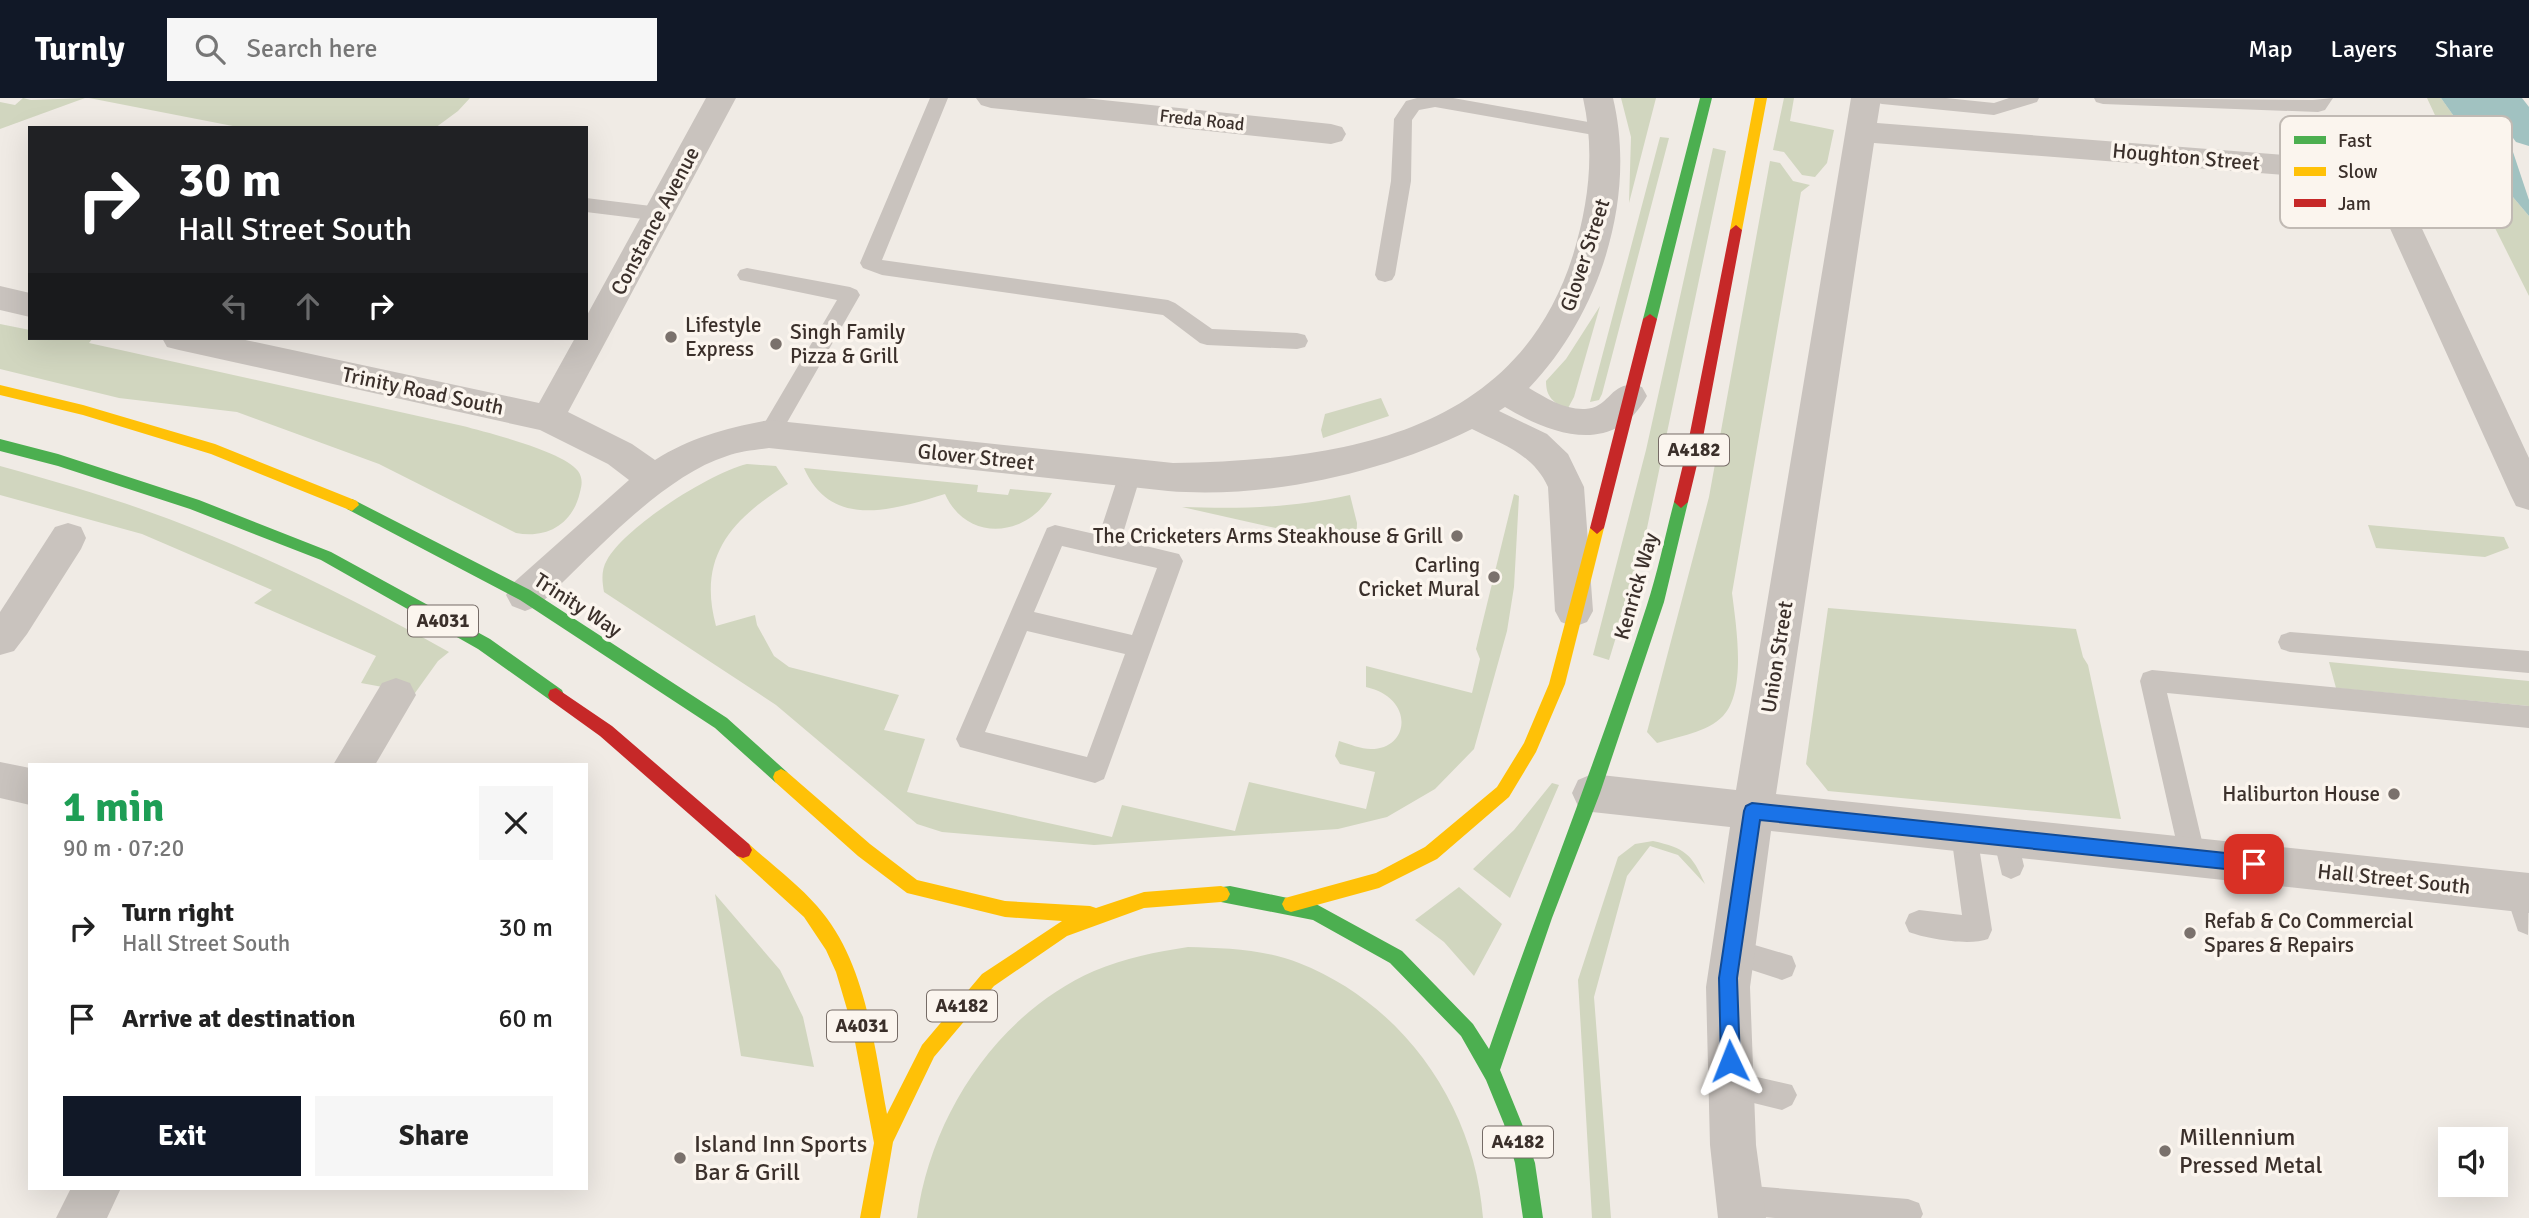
<!DOCTYPE html>
<html lang="en">
<head>
<meta charset="utf-8">
<style>
  :root { --surface:#fff; --page:#f6f6f6; --text:#222; --muted:#767676; --accent:#111827 }
  body { margin:0; font-family:Signika,sans-serif; background:var(--page); color:var(--text); height:100vh; display:flex; flex-direction:column; font-size:26px; white-space:nowrap }
  * { box-sizing:border-box; margin:0 }
  p { font-size:23px; color:var(--muted) }
  .icon { flex:none; width:38px; height:38px; fill:none; stroke:currentColor; stroke-width:2; stroke-linecap:round; stroke-linejoin:round }
  .map { position:relative; flex:1; overflow:hidden }
  .side { position:absolute; left:28px; top:665px; width:560px; height:427px; display:flex; flex-direction:column; background:var(--surface); border-radius:0px; box-shadow:0 7px 28px #0002 }
  .side>* { flex:none }
  .guide { position:absolute; left:28px; top:28px; width:560px; height:214px; border-radius:0px; box-shadow:0 7px 28px #0002; background:#202124; color:#fff; overflow:hidden }
  .controls { position:absolute; left:2438px; top:1029px; display:grid; gap:14px }
  .controls a { display:grid; place-items:center; width:70px; height:70px; border-radius:0px; background:var(--surface); box-shadow:0 7px 28px #0002; font-size:35px }
  .pin { position:absolute; display:grid; place-items:center; width:60px; height:60px; color:#fff; margin:-30px; border-radius:14px; box-shadow:0 4px 10px #0006 }
  .me { position:absolute; width:77px; margin:-38px; rotate:358deg; stroke-linejoin:round; filter:drop-shadow(0 0 5px #0008) }
  .turn { display:flex; align-items:center; gap:24px; height:147px; padding:0 35px; font-size:32px }
  .turn .icon { width:91px; height:91px; stroke-width:2.5 }
  .turn b { display:block; font-size:49px; line-height:60px }
  .lanes { display:flex; align-items:center; height:66px; padding:0 35px; background:#0003; justify-content:center; gap:35px; direction:ltr }
  .lanes .off { opacity:.35 }
  .round { display:grid; place-items:center; flex:none; width:74px; height:74px; border-radius:0px; background:var(--page) }
  .headline { display:flex; align-items:center; justify-content:space-between; height:119px; padding:0 35px }
  h1 { font-size:42px; font-weight:700; line-height:52px; color:#1e9e55 }
  .cta { display:flex; gap:14px; margin-top:auto; padding:14px 35px }
  .cta a { flex:1; height:80px; border-radius:0px; background:var(--accent); color:#fff; font-size:28px; font-weight:700; line-height:80px; text-align:center }
  .cta a+a { background:var(--page); color:var(--text) }
  ul { padding:0; list-style:none }
  li { display:flex; align-items:center; gap:21px; height:91px; padding:0 35px }
  li div { flex:1 }
  li b { display:block; font-size:26px }
  li em { font-style:normal }
  header { display:flex; align-items:center; gap:42px; box-sizing:border-box; height:98px; padding:0 35px; background:var(--accent); color:#fff }
  header strong { font-size:33px }
  nav { display:flex; gap:38px; margin-inline-start:auto; font-size:24px }
  .search { width:490px; height:63px; background:var(--page); display:flex; align-items:center; gap:18px; box-sizing:border-box; padding:0 24px; border-radius:0px; color:var(--muted); font-size:26px }
  .map>svg:first-child { display:block }
  .green { fill:#d1d6bf }
  .water { fill:#a1c2c1 }
  .lines { fill:none; stroke-linecap:round; stroke-linejoin:round }
  .canal { fill:#a1c2c1; fill-rule:evenodd }
  .lane { fill:#c9c3be; fill-rule:evenodd }
  .street { fill:#c9c3be; fill-rule:evenodd }
  .fast { fill:#4caf50; fill-rule:evenodd }
  .slow { fill:#ffc107; fill-rule:evenodd }
  .jam { fill:#c62828; fill-rule:evenodd }
  .route { fill:#1a73e8; stroke:#114b97; stroke-width:2 }
  .poi-dot { fill:#7a716c; stroke:#fbf5ee; stroke-width:2.5 }
  .labels { text-anchor:middle; dominant-baseline:central; stroke-width:7; stroke-linejoin:round; paint-order:stroke }
  .far-street-label { font-size:18px; fill:#3b302b; stroke:#fbf5ee }
  .shield { fill:#fbf5ee; stroke:#756b66; stroke-width:2 }
  .shield-label { font-size:19px; font-weight:bold; fill:#3b302b }
  .street-label { font-size:21px; fill:#3b302b; stroke:#fbf5ee }
  .poi-label { font-size:21px; fill:#3b302b; stroke:#fbf5ee; text-anchor:start }
  .near-poi-label { font-size:24px; fill:#3b302b; stroke:#fbf5ee; text-anchor:start }
  .key { fill:#fbf5ee; stroke:#c1bab4; stroke-width:2 }
  .key-label { font-size:19px; fill:#3b302b }
</style>
</head>
<body>
<header>
<strong>Turnly</strong>
<div class="search"><svg class="icon" aria-label="search" viewBox="0 0 24 24"><circle cx="10" cy="10" r="6"/><path d="M15 15l6 6"/></svg>Search here</div>
<nav><a>Map</a><a>Layers</a><a>Share</a></nav>
</header>
<div class="map">
<svg width="2529" height="1120" viewBox="0 0 2529 1120">
  <rect width="100%" height="100%" fill="#f0ebe5"/>
  <path class="green" d="M23,0L31,2L85,0L0,31V4L15,7Z
    M89,0H470L458,13L435,30H243Z
    M1621,0H1656L1629,105L1631,39Z
    M1784,0H1794L1790,23L1834,32L1827,65L1815,79L1802,77L1784,54L1773,52Z
    M2427,0H2441L2501,85L2529,118V198L2485,110L2437,106L2408,42L2448,45Z
    M1660,39L1669,40L1602,296L1599,302L1590,304Z
    M1713,50L1726,53L1642,454L1609,562L1593,557L1646,352Z
    M1770,63L1780,65L1793,83L1810,87L1801,94L1732,495C1736,527 1747,593 1723,618C1708,634 1677,639 1657,645L1647,634L1709,399Z
    M1600,208L1574,299L1567,312C1553,304 1546,299 1546,283L1566,261Z
    M0,226L30,232V240H93L89,245L463,328C489,335 563,353 578,373C583,380 582,387 580,394C573,426 547,441 516,435L379,366L237,314L119,300L0,271Z
    M1381,300L1389,318L1323,340L1321,332L1325,316Z
    M747,366L776,368L788,386C732,421 697,458 716,528L755,517L757,527L774,558L789,569L899,597L884,632L925,641L907,694L1112,739L1122,707L1235,733L1249,684L1366,711L1375,674L1340,666L1335,658L1339,643C1349,646 1361,651 1371,651C1410,651 1415,600 1366,589V568L1472,595L1480,561L1476,551L1514,396L1519,398L1514,489L1507,533L1474,651L1435,691L1387,719L1338,731L1094,747L942,734L917,726L776,607L604,494C602,483 601,472 607,462C626,428 710,375 747,366Z
    M0,368C57,384 113,400 169,421C265,457 359,504 449,554L438,563L415,595L361,585L376,558L254,505L272,492L142,436L0,397Z
    M804,370L978,387L977,394L1008,397L1010,391L1052,395C1028,440 967,445 945,396C893,412 831,432 804,370Z
    M1350,397L1357,425L1356,448L1182,409C1243,411 1290,410 1350,397Z
    M2368,427L2504,439L2509,450L2485,459L2376,450Z
    M1828,510L2076,531L2083,559L2088,567L2121,721L1828,693L1806,666Z
    M2329,564L2529,583V608L2336,590Z
    M1552,685L1559,687L1510,800L1473,771L1514,732Z
    M1653,743C1685,750 1692,756 1705,786L1678,757L1650,748L1627,778L1594,899L1611,1120H1592L1578,882L1618,759L1635,746Z
    M1459,789L1502,826L1474,878L1444,844L1415,822Z
    M715,796L780,872L803,919L814,969L741,958Z
    M1188,849C1225,850 1263,851 1299,865C1404,906 1475,1009 1483,1120H917C931,1017 997,916 1094,873C1125,860 1156,854 1188,849Z"/>
  <path class="water" d="M2441,0H2495L2529,102V118L2501,85Z"/>
  <g class="lines">
    <path class="canal" d="M2483,0H2522L2529,9V48L2516,44Z"/>
    <path class="lane" d="M930,0H948L882,162L1168,202L1175,205L1212,231L1297,235L1305,237L1308,243L1305,249L1297,251L1207,247L1200,245L1163,217L882,177L863,170L860,165Z
      M1417,0H1453L1605,27L1612,28L1615,33L1612,38L1605,39L1435,9L1419,12L1412,22L1411,83L1395,177L1392,182L1385,184L1378,182L1375,177L1391,83L1394,21L1406,3Z
      M1873,0H1946L1994,5L2009,0H2039L2037,4L1994,17L1882,6L1875,4Z
      M2094,0L2313,2L2333,0L2325,12L2318,14L2103,6L2096,4Z
      M2337,69L2344,71L2347,76L2367,126L2364,131H2350L2347,126L2327,76L2330,71Z
      M586,100L659,109L666,111L669,116L666,121L659,123L586,114Z
      M2396,108L2438,112L2441,117L2438,122L2431,124L2389,120L2386,115L2389,110Z
      M747,170L850,189L857,192L860,197L777,342L769,345L761,342L758,336L837,202L740,182L737,177L740,172Z
      M1131,364L1139,367L1142,373L1121,442L1179,456L1183,463L1104,681L1095,685L960,649L956,641L1047,430L1055,427L1099,437L1120,373L1123,367ZM1062,448L1157,470L1132,537L1034,514ZM1027,533L1125,556L1087,659L985,634Z
      M2290,534L2529,553V575L2290,554L2281,551L2278,544L2281,537Z
      M2152,572L2529,608V630L2167,595L2206,760L2202,769L2193,772L2184,769L2180,760L2140,583L2143,575Z
      M1964,724L1973,727L1977,736L1992,832L1988,841C1970,848 1927,841 1909,834L1905,825L1909,816L1919,812L1962,817L1951,736L1955,727Z
      M2006,728L2015,731L2024,768L2020,777L2011,781L2002,777L1993,740L1997,731Z
      M2518,781L2529,788L2528,837L2518,833L2505,794L2508,785Z
      M1731,840L1792,858L1796,868L1792,878L1782,882L1721,862L1717,853L1721,844Z
      M1731,973L1792,987L1797,997L1792,1007L1782,1012L1721,997L1717,987L1721,977Z
      M1740,1087L1908,1101L1919,1105L1923,1116L1921,1120H1775L1740,1117L1729,1113L1725,1102L1729,1091Z"/>
    <path class="street" d="M706,0H736L568,314L632,346L655,362C691,339 727,330 769,322L1173,365C1338,362 1516,339 1573,157C1589,104 1595,54 1583,0H1613C1637,100 1600,216 1529,290C1546,300 1565,312 1585,311C1612,310 1610,279 1642,289L1647,298C1614,359 1552,337 1505,309L1499,313L1547,336L1568,356L1584,389L1593,513L1587,524L1574,529L1561,524L1555,513L1548,389C1533,356 1502,346 1472,331C1383,375 1268,401 1168,393L769,350C755,352 740,353 727,358C660,379 589,461 538,508L525,513L512,508L506,497L512,486L629,382L608,366L540,332L179,252L167,249L162,240H236L539,305L575,240H586V219Z
      M976,0H1084L1331,26L1342,29L1346,36L1342,43L1331,46L991,10L981,7Z
      M1851,0H1881L1877,25L2311,59C2349,69 2396,84 2417,120L2529,360V412L2516,408L2511,398L2388,126L2349,95L2310,79L1874,45L1776,696L2529,775V815L1771,733L1750,889L1756,1047L1766,1120H1718L1710,1047L1706,889L1730,729L1592,714L1578,708L1572,695L1578,682L1592,676L1736,692Z
      M0,188L30,195V219L0,212Z
      M68,425L81,429L86,440L81,451L27,536L14,553L0,557V514L55,429Z
      M396,580L410,585L416,597L375,667H333L382,585Z
      M0,664L30,670V707L0,700Z
      M71,1090H121L107,1120H56Z"/>
    <path class="fast" d="M1700,0H1712L1657,221L1650,226L1643,221Z
      M0,341L58,356L199,402L331,454L490,541L562,592L564,597L562,602L556,604L550,602L478,551L321,462L190,411L58,368L0,353Z
      M1681,398L1688,404L1664,504L1600,695L1552,820L1500,972L1522,1026L1535,1065L1543,1120H1523L1515,1065L1504,1026L1486,982L1461,938L1390,865L1313,822L1221,804L1215,802L1212,796L1215,790L1230,788L1316,806L1402,853L1473,926L1489,951C1540,803 1599,657 1647,507C1658,473 1665,438 1674,404Z
      M352,401L530,492L727,620L787,674L789,679L787,684L781,687L775,684L715,630L520,502L347,411L345,407L347,403Z"/>
    <path class="slow" d="M1755,0H1767L1742,132L1736,137L1730,132Z
      M0,287L83,307L215,346L357,403L359,407L352,413L211,356L83,317L0,297Z
      M1597,424L1604,430L1565,586L1536,654L1509,699L1437,761L1379,790L1291,814L1285,812L1282,806L1285,800L1376,775L1425,749L1497,689L1524,645L1549,586L1590,430Z
      M781,671L787,674L870,746L917,782L1005,803L1090,808L1096,810L1144,794L1221,788L1227,790L1230,796L1227,802L1221,804L1144,810L1067,838L994,888L934,959L893,1044L880,1120H860L874,1045L852,928L836,874L826,852L804,819L737,758L734,752L737,746L743,744L749,746C772,767 797,785 817,808C866,863 874,947 887,1016L922,947L982,876L1062,823L1005,819L907,795L858,758L775,684L773,679L775,674Z"/>
    <path class="jam" d="M1736,127L1742,132L1701,350L1688,404L1681,410L1674,404L1687,350L1730,132Z
      M1650,216L1657,221L1604,430L1597,436L1590,430L1643,221Z
      M556,590L612,628L749,746L752,752L749,758L743,760L737,758L600,638L550,602L548,597L550,592Z"/>
  </g>
  <path class="route" d="M1752,705L2254,758L2260,760L2263,766L2260,772L2254,774L1760,722L1737,880L1740,963L1737,969L1730,972L1724,969L1721,963L1719,880L1744,713L1746,708Z"/>
  <g class="poi-dot">
    <circle cx="671" cy="239" r="7"/>
    <circle cx="776" cy="246" r="7"/>
    <circle cx="1457" cy="438" r="7"/>
    <circle cx="1494" cy="479" r="7"/>
    <circle cx="2394" cy="696" r="7"/>
    <circle cx="2190" cy="835" r="7"/>
    <circle cx="2165" cy="1053" r="7"/>
    <circle cx="680" cy="1060" r="7"/>
  </g>
  <g class="labels">
    <g class="far-street-label">
      <text transform="translate(1202 22) rotate(6)">Freda Road</text>
    </g>
    <g class="shield">
      <rect x="1659" y="336.5" width="70" height="31" rx="5"/>
      <rect x="408" y="507.5" width="70" height="31" rx="5"/>
      <rect x="927" y="892.5" width="70" height="31" rx="5"/>
      <rect x="827" y="912.5" width="70" height="31" rx="5"/>
      <rect x="1483" y="1028.5" width="70" height="31" rx="5"/>
    </g>
    <g class="shield-label">
      <text x="1694" y="352">A4182</text>
      <text x="443" y="523">A4031</text>
      <text x="962" y="908">A4182</text>
      <text x="862" y="928">A4031</text>
      <text x="1518" y="1044">A4182</text>
    </g>
    <g class="street-label">
      <text transform="translate(2186 59) rotate(5)">Houghton Street</text>
      <text transform="translate(655 123) rotate(-62)">Constance Avenue</text>
      <text transform="translate(1585 157) rotate(-72)">Glover Street</text>
      <text transform="translate(423 293) rotate(12)">Trinity Road South</text>
      <text transform="translate(976 359) rotate(6)">Glover Street</text>
      <text transform="translate(1636 488) rotate(-74)">Kenrick Way</text>
      <text transform="translate(578 507) rotate(33)">Trinity Way</text>
      <text transform="translate(1777 559) rotate(-81)">Union Street</text>
      <text transform="translate(2394 781) rotate(6)">Hall Street South</text>
    </g>
    <g class="poi-label">
      <text x="685" y="227">Lifestyle<tspan x="685" dy="24">Express</tspan></text>
      <text x="790" y="234">Singh Family<tspan x="790" dy="24">Pizza &amp; Grill</tspan></text>
      <text x="1443" y="438" text-anchor="end">The Cricketers Arms Steakhouse &amp; Grill</text>
      <text x="1480" y="467" text-anchor="end">Carling<tspan x="1480" dy="24">Cricket Mural</tspan></text>
      <text x="2380" y="696" text-anchor="end">Haliburton House</text>
      <text x="2204" y="823">Refab &amp; Co Commercial<tspan x="2204" dy="24">Spares &amp; Repairs</tspan></text>
    </g>
    <g class="near-poi-label">
      <text x="2179" y="1039">Millennium<tspan x="2179" dy="28">Pressed Metal</tspan></text>
      <text x="694" y="1046">Island Inn Sports<tspan x="694" dy="28">Bar &amp; Grill</tspan></text>
    </g>
  </g>
  <rect x="2280" y="18" width="232" height="112" rx="10" class="key"/>
  <rect x="2294" y="38" width="32" height="8" fill="#4caf50"/>
  <rect x="2294" y="69" width="32" height="9" fill="#ffc107"/>
  <rect x="2294" y="101" width="32" height="8" fill="#c62828"/>
  <g class="key-label">
    <text x="2338" y="49">Fast</text>
    <text x="2338" y="80">Slow</text>
    <text x="2338" y="112">Jam</text>
  </g>
</svg>
<div class="controls">
<a><svg class="icon" aria-label="sound" viewBox="0 0 24 24"><path d="M4 9h4l5-4v14l-5-4H4zM17 9q2 3 0 6"/></svg></a>
</div>
<div class="pin" style="left:2254px;top:766px;background:#d93025"><svg class="icon" aria-label="arrive" viewBox="0 0 24 24"><path d="M6 21V4h12l-3 4 3 4H6"/></svg></div>
<svg class="me" style="left:1730px;top:963px" viewBox="-20 -20 40 40"><path d="M0-17L14 15 0 8-14 15z" fill="#1a73e8" stroke="#fff" stroke-width="4"/></svg>
<div class="guide">
<div class="turn"><svg class="icon" aria-label="right" viewBox="0 0 24 24"><path d="M7 20v-9h11M14 6l5 5-5 5"/></svg><div><b>30 m</b>Hall Street South</div></div>
<div class="lanes"><svg class="icon off" aria-label="left" viewBox="0 0 24 24"><path d="M17 20v-9H6M10 6l-5 5 5 5"/></svg><svg class="icon off" aria-label="ahead" viewBox="0 0 24 24"><path d="M12 20V5M6 11l6-6 6 6"/></svg><svg class="icon" aria-label="right" viewBox="0 0 24 24"><path d="M7 20v-9h11M14 6l5 5-5 5"/></svg></div>
</div>
<section class="side">
<div class="headline"><div><h1>1 min</h1><p>90 m · 07:20</p></div><a class="round"><svg class="icon" aria-label="close" viewBox="0 0 24 24"><path d="M6 6l12 12M18 6L6 18"/></svg></a></div>
<ul>
<li><svg class="icon" aria-label="right" viewBox="0 0 24 24"><path d="M7 20v-9h11M14 6l5 5-5 5"/></svg><div><b>Turn right</b><p>Hall Street South</p></div><em>30 m</em></li>
<li><svg class="icon" aria-label="arrive" viewBox="0 0 24 24"><path d="M6 21V4h12l-3 4 3 4H6"/></svg><div><b>Arrive at destination</b></div><em>60 m</em></li>
</ul>
<div class="cta"><a>Exit</a><a>Share</a></div>
</section>
</div>
</body>
</html>
